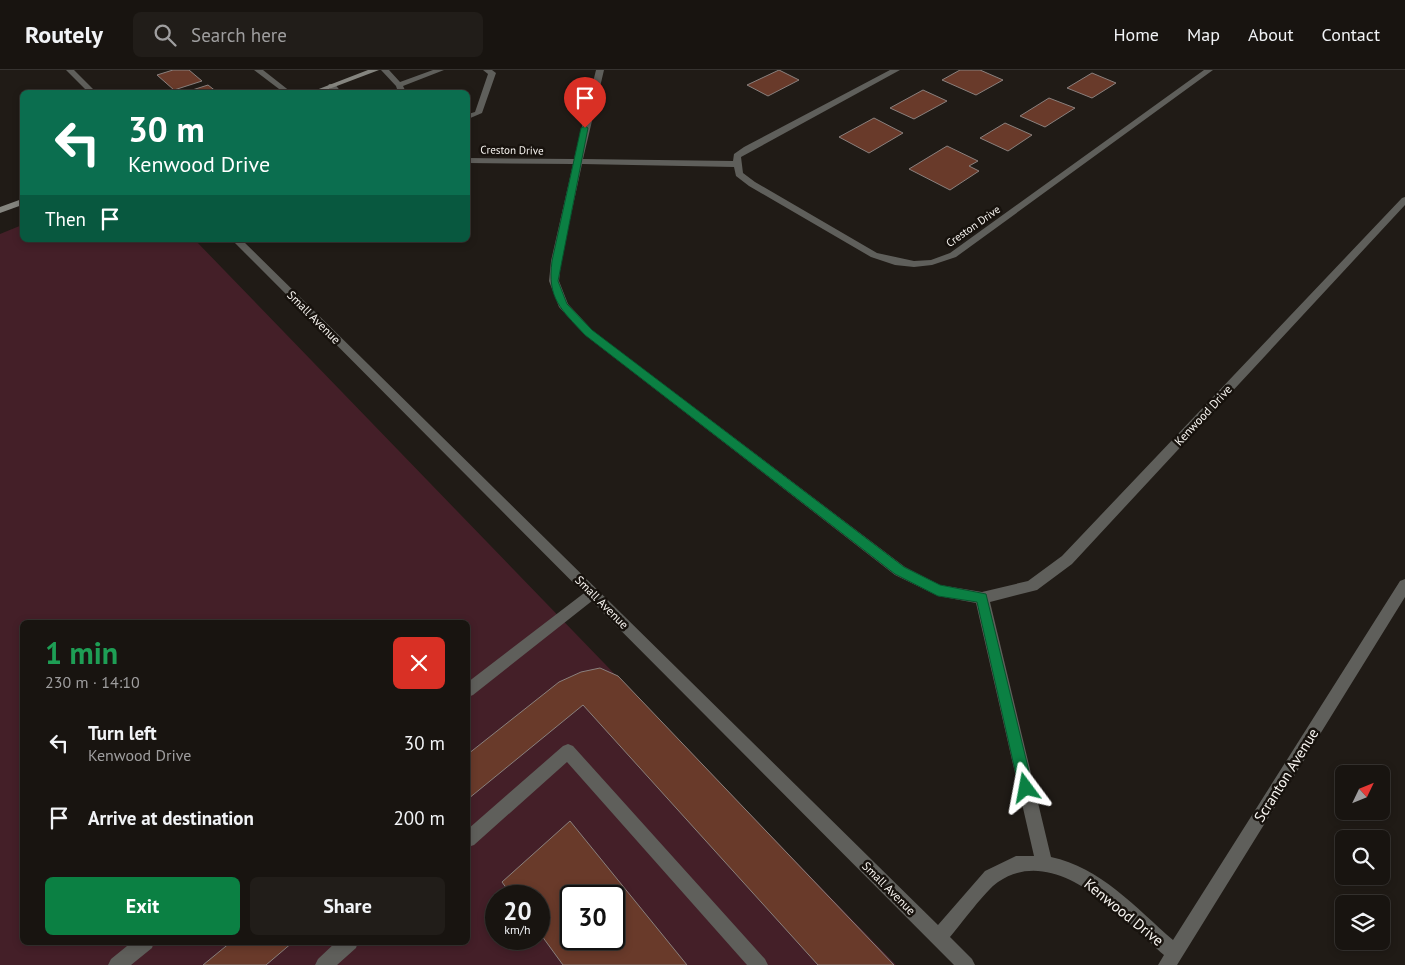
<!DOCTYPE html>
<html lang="en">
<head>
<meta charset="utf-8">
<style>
  :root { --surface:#181410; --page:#211d19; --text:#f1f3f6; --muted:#9f9e9f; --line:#363330; --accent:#0b8043 }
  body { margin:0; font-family:"PT Sans",sans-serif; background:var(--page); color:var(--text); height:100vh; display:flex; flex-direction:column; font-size:19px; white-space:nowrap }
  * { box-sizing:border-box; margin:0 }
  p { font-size:16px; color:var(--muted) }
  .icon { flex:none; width:28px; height:28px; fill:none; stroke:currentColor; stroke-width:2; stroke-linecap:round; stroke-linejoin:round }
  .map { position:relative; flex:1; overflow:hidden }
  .panel { position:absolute; left:20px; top:550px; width:450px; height:325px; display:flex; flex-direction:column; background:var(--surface); border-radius:8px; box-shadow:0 2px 8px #0003,0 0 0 1px var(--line) }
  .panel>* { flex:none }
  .banner { position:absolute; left:20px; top:20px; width:450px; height:152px; border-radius:8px; box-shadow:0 2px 8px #0003,0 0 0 1px var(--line); background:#0b6e4f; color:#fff; overflow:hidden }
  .needle { width:32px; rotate:47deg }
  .controls { position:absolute; left:1335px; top:695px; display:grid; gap:10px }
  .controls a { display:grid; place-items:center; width:55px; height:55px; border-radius:8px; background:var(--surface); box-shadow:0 2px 8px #0003,0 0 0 1px var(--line); font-size:25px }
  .speed { position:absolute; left:485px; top:815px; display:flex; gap:10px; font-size:25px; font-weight:700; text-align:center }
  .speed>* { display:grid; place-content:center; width:65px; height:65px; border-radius:50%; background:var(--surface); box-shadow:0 2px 8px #0003,0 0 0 1px var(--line); line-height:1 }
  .speed small { font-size:12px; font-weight:400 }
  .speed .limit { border:2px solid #111; border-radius:8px; background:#fff; color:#111 }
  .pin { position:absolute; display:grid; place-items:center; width:42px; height:42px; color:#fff; margin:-51px -21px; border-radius:50% 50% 50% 0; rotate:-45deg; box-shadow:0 0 5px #0007 }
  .pin .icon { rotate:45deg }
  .me { position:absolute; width:55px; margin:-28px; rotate:347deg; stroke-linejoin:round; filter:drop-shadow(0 0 4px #0008) }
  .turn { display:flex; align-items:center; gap:18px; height:105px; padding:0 25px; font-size:22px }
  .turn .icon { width:65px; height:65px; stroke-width:2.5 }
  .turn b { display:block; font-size:35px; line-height:42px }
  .then { display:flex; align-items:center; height:48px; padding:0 25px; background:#0003; gap:10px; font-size:19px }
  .round { display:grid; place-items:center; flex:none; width:52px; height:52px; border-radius:8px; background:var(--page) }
  .overview { display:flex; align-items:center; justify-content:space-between; height:85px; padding:0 25px }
  h1 { font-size:30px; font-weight:800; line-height:38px; color:#1e9e55 }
  .action { display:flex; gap:10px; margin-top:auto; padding:10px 25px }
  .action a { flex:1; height:58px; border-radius:8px; background:var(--accent); color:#fff; font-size:20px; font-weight:800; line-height:58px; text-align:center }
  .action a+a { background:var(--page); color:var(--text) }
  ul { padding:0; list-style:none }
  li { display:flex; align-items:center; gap:15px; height:75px; padding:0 25px }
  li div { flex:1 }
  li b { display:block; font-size:19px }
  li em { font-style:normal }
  header { display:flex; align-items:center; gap:30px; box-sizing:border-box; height:70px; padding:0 25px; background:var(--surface); border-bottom:1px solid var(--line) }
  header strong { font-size:24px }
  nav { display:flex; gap:28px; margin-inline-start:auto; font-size:18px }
  .search { width:350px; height:45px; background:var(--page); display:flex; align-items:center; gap:12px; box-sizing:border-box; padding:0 18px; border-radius:8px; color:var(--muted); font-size:19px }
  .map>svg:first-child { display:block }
  .green { fill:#441f28; fill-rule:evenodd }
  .building { fill:#693a2a; stroke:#8a807d; fill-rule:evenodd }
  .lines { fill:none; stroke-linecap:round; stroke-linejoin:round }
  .service { fill:#5f5f5b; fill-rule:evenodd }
  .minor { fill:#5f5f5b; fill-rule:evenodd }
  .secondary { fill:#85857f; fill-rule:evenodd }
  .route { fill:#0b8043; stroke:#07532c }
  .labels { text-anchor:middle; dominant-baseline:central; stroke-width:5; stroke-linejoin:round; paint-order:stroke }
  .far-street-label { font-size:11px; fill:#f7f4f0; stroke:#17120d }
  .street-label { font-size:12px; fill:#f7f4f0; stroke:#17120d }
  .near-street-label { font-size:15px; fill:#f7f4f0; stroke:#17120d }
</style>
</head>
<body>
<header>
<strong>Routely</strong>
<div class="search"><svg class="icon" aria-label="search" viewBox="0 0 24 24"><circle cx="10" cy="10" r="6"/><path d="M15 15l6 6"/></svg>Search here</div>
<nav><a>Home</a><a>Map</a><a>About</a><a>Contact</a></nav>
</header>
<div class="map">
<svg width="1405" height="895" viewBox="0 0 1405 895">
  <rect width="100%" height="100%" fill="#201b16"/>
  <path class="green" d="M22,155V170H195L896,895H0V164ZM22,552H468V872H22ZM496,826H539V869H496ZM571,826H614V869H571Z"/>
  <path class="building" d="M173,0H189L202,11L174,20L157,5Z
    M779,0L799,10L768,26L747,15Z
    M960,0H980L1003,10L976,25L942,10Z
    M1092,3L1116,13L1092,28L1067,18Z
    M208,15L217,22H186Z
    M923,20L947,31L914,49L890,38Z
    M1049,28L1075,38L1045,57L1020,46Z
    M874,48L903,63L869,83L839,67Z
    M1005,53L1032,65L1008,81L980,68Z
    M947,76L978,91L969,96L979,101L950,120L909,99Z
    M600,598L618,606L894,895H818L583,635L468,729V684L559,612L581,602Z
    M570,751L687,895H563L539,862V826H512L502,812ZM571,826H614V869H571Z
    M231,872H293L266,895H203Z"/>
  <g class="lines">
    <path class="service" d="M381,0H389L400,12L433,0H444L403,16L406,22H398L396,16Z
      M483,0H492L496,3L482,43L468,49V44L475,42L488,4Z
      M592,517L597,519L599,523L597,527L473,625L468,627V612Z
      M568,674L573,676L765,889L768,895H747L567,692L474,775L468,777V759L563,676Z
      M132,872H154L152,878L131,895H108L111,889Z
      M336,872H358L356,878L337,895H315L318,889Z"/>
    <path class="minor" d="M66,0H74L96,22H88Z
      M254,0H263L291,22H283Z
      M596,0H604L583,89L733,91L734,84L744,77L890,0H900L741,87L743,103L755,112L877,183L914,191L931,190L950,183L1204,0H1213L956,187L932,195L914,197L895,195L871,187L749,116L736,106L734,97L582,94L561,191L559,211L568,234L593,261L905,497L940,515L982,522L1028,511L1062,486L1402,128L1405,127V135L1072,494L1037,520L990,532L1051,787C1100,797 1136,838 1173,870L1400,511L1405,509V527L1177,895H1158L1164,885C1123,849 1057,772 998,812C985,821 962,853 950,867L972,889L975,895H954L232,170H242L938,855L985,801L1016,786H1034L976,533L938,526L895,505L585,265L559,237L549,211L551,191L573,94L468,93V88L574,89Z
      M329,14H335L341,22H333L328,16Z"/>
    <path class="secondary" d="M368,0H379L321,22H311Z
      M22,129V135L0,143V137Z"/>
  </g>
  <path class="route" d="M585,56L588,58L558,211L567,234L592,260L904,497L940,515L986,524L1033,718L1031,723L1026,725L1021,723L1019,718L977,532L938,526L895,504L585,265C561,239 547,229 552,191L581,58Z"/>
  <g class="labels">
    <g class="far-street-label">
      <text transform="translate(512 80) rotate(1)">Creston Drive</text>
      <text transform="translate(973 156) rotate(-35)">Creston Drive</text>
    </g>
    <g class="street-label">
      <text transform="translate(314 247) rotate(45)">Small Avenue</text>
      <text transform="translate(1203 345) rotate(-47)">Kenwood Drive</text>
      <text transform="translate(602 532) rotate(45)">Small Avenue</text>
      <text transform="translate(889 818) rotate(45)">Small Avenue</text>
    </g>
    <g class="near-street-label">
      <text transform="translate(1286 705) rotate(-58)">Scranton Avenue</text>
      <text transform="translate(1124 842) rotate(39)">Kenwood Drive</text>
    </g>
  </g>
</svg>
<div class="controls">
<a><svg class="needle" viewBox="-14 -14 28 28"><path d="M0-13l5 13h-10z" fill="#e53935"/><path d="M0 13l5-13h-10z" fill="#9f9e9f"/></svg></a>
<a><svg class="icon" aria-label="search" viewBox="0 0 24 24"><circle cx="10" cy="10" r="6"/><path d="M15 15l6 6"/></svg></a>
<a><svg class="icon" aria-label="layers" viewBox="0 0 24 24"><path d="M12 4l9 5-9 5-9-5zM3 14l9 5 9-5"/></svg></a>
</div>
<div class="speed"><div>20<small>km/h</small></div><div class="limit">30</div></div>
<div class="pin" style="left:585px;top:58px;background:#d93025"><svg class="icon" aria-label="arrive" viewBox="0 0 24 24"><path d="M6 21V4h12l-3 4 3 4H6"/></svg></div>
<svg class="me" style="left:1026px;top:718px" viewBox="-20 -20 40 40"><path d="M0-17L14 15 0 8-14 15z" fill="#0b8043" stroke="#fff" stroke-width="4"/></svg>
<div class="banner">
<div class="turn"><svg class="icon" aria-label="left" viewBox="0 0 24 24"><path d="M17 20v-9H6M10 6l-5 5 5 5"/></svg><div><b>30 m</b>Kenwood Drive</div></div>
<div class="then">Then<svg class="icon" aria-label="arrive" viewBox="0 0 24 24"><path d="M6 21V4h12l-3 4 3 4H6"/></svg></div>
</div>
<section class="panel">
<div class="overview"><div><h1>1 min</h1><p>230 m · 14:10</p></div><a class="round" style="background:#d93025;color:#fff"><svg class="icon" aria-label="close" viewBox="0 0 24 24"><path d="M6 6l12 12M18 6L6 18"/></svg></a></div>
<ul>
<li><svg class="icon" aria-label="left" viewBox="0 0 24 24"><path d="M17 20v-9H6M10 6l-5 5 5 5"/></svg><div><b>Turn left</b><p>Kenwood Drive</p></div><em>30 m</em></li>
<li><svg class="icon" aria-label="arrive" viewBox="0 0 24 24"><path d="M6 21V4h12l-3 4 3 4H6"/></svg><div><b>Arrive at destination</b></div><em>200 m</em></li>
</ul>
<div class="action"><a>Exit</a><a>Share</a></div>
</section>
</div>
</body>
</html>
